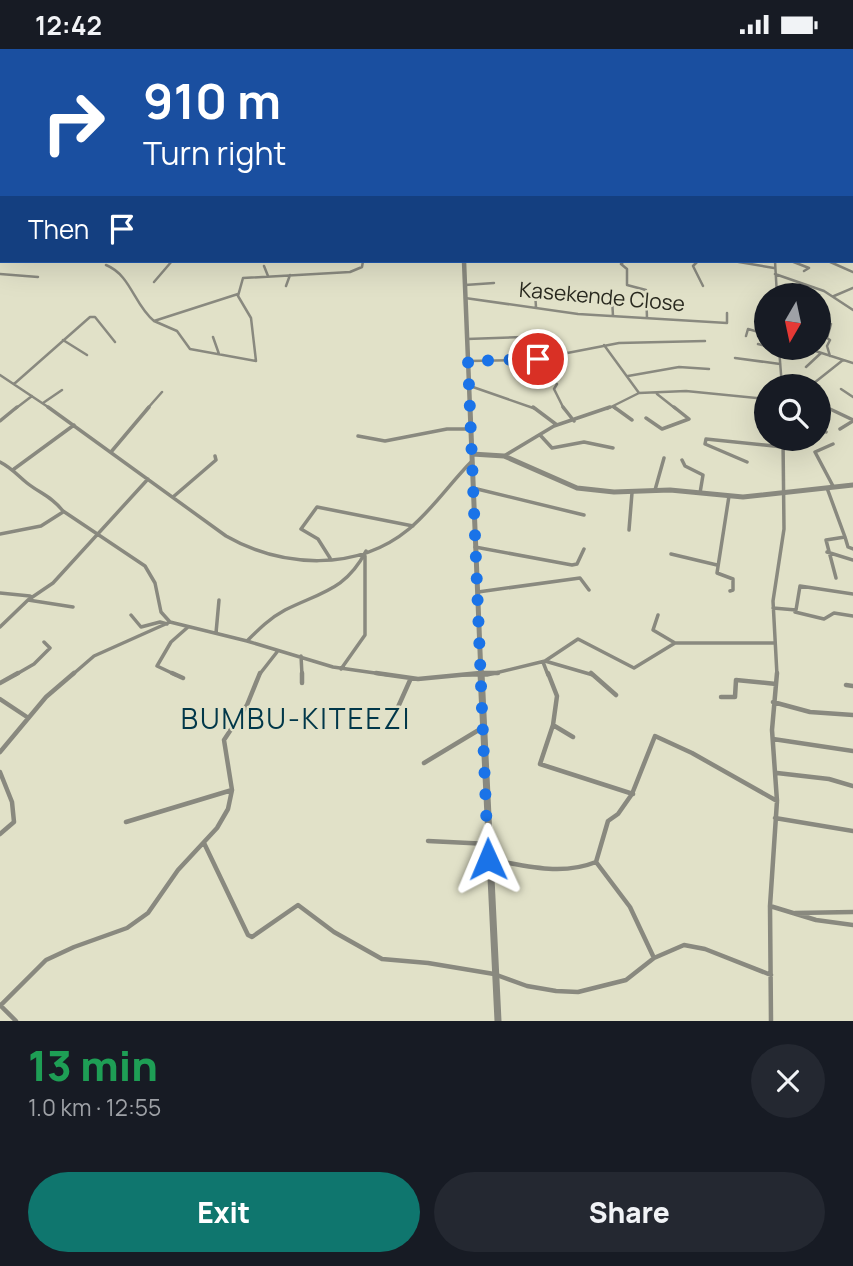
<!DOCTYPE html>
<html lang="en">
<head>
<meta charset="utf-8">
<style>
  :root { --surface:#171b24; --page:#242831; --text:#f1f3f6; --muted:#9ea1a6; --accent:#0f766e }
  body { margin:0; font-family:Manrope,sans-serif; background:var(--page); color:var(--text); height:100vh; display:flex; flex-direction:column; font-size:26px; white-space:nowrap }
  * { box-sizing:border-box; margin:0 }
  p { font-size:23px; color:var(--muted) }
  .icon { flex:none; width:38px; height:38px; fill:none; stroke:currentColor; stroke-width:2; stroke-linecap:round; stroke-linejoin:round }
  .map { position:relative; height:972px; overflow:hidden }
  .sheet { display:flex; flex-direction:column; background:var(--surface); flex:1 }
  .sheet>* { flex:none }
  .top-card { position:absolute; left:0px; top:0px; width:854px; height:214px; box-shadow:0 7px 28px #0002; background:#1a4fa0; color:#fff; overflow:hidden }
  .needle { width:46px; rotate:189deg }
  .tools { position:absolute; left:754px; top:234px; display:grid; gap:14px }
  .tools a { display:grid; place-items:center; width:77px; height:77px; border-radius:50%; background:var(--surface); box-shadow:0 7px 28px #0002; font-size:35px }
  .pin { position:absolute; display:grid; place-items:center; width:60px; height:60px; color:#fff; margin:-30px; border:4px solid #fff; border-radius:50%; box-shadow:0 2px 7px #0007 }
  .me { position:absolute; width:77px; margin:-38px; rotate:359deg; stroke-linejoin:round; filter:drop-shadow(0 0 5px #0008) }
  .turn { display:flex; align-items:center; gap:24px; height:147px; padding:0 28px; font-size:32px }
  .turn .icon { width:91px; height:91px; stroke-width:2.5 }
  .turn b { display:block; font-size:49px; line-height:60px }
  .then { display:flex; align-items:center; height:66px; padding:0 28px; background:#0003; gap:14px; font-size:26px }
  .round { display:grid; place-items:center; flex:none; width:74px; height:74px; border-radius:37px; background:var(--page) }
  .overview { display:flex; align-items:center; justify-content:space-between; height:119px; padding:0 28px }
  h1 { font-size:42px; font-weight:800; line-height:52px; color:#1e9e55 }
  .action { display:flex; gap:14px; margin-top:auto; padding:14px 28px }
  .action a { flex:1; height:80px; border-radius:42px; background:var(--accent); color:#fff; font-size:28px; font-weight:800; line-height:80px; text-align:center }
  .action a+a { background:var(--page); color:var(--text) }
  .status { display:flex; justify-content:space-between; align-items:center; height:49px; padding:0 35px; background:var(--surface); direction:ltr }
  .status svg { height:19px; fill:currentColor }
  .map>svg:first-child { display:block }
  .lines { fill:none; stroke-linecap:round; stroke-linejoin:round }
  .minor-far3 { stroke:#89897f; stroke-width:2 }
  .minor-far2 { stroke:#89897f; stroke-width:2.5 }
  .minor-far1 { stroke:#89897f; stroke-width:3.5 }
  .minor { stroke:#89897f; stroke-width:4.5 }
  .tertiary-far3 { stroke:#89897f; stroke-width:3.5 }
  .tertiary-far2 { stroke:#89897f; stroke-width:4.5 }
  .tertiary-far1 { stroke:#89897f; stroke-width:5 }
  .tertiary { stroke:#89897f; stroke-width:7 }
  .route { stroke:#1a73e8; stroke-width:12; stroke-dasharray:0 21.6 }
  .labels { text-anchor:middle; dominant-baseline:central; stroke-width:5; stroke-linejoin:round; paint-order:stroke }
  .far-street-label { font-size:21px; fill:#29291f; stroke:#e1e1c8 }
  .quarter-label { font-size:28px; letter-spacing:2px; fill:#013749; stroke:#e1e1c8 }
</style>
</head>
<body>
<div class="status"><b>12:42</b><svg viewBox="0 0 49 12"><path d="M0 12V9h3v3zM5 12V6h3v6zM10 12V3h3v9zM15 12V0h3v12zM26 1h20v11H26zM47 4h2v5h-2z"/></svg></div>
<div class="map">
<svg width="853" height="972" viewBox="0 0 853 972">
  <rect width="100%" height="100%" fill="#e1e1c8"/>
  <g class="lines">
    <path class="minor-far3" d="M270,0H284
      M310,0L338,2
      M365,0H375
      M425,0L435,2
      M559,0L566,2
      M720,0L728,2
      M15,2L17,0
      M264,2L266,0
      M389,2L391,0"/>
    <path class="minor-far2" d="M586,212H600
      M624,212L621,215L627,220V236L646,241L647,269
      M698,212L693,217L703,237
      M733,212L774,219
      M775,212L777,247
      M791,212L809,219L804,222
      M828,212L853,223
      M106,216C131,226 134,256 154,272L238,245
      M264,217L268,227
      M0,225L38,228
      M775,225L824,242L853,261
      M154,233L172,212
      M465,236L494,234
      M286,237L290,226
      M535,244L536,258
      M834,247L853,239
      M465,249L578,265L727,274V264
      M612,250L613,267
      M154,272L177,282L190,300L256,312L251,269L238,247L243,229L350,223L362,218L363,212
      M746,287L748,280L766,285
      M213,288L219,305
      M467,290L552,287
      M63,291L87,306
      M758,295L766,297
      M604,296L639,344
      M779,299L782,338
      M806,299L853,314
      M830,307L827,297L830,291L827,289L831,275
      M735,309L780,315
      M468,312L531,311L619,294L705,292
      M806,318L821,304
      M0,326L51,360
      M628,327L679,318L709,320
      M14,335L90,268H95L115,293
      M557,335L554,340L564,360
      M470,337L536,360
      M809,338L843,311
      M841,340L853,348
      M657,345L676,360
      M43,354L62,341
      M613,358L616,360
      M15,360L32,347
      M147,360L162,343
      M607,360L639,344L686,342L766,350"/>
    <path class="minor-far1" d="M48,358L226,487C282,519 357,523 409,480C433,460 450,434 472,412
      M533,358L557,376
      M563,358L574,372
      M614,358L632,371
      M830,360L853,371
      M646,369L662,380L689,370L674,358
      M0,372L17,358
      M819,380L826,383
      M840,380L853,372
      M358,387L385,392L447,380H471
      M541,387L552,399L584,393L613,399
      M833,395L815,403L833,437
      M111,403L149,358
      M504,407L554,377L610,358
      M682,411L685,417L703,426L700,444
      M0,413C12,419 17,426 27,434C41,445 51,447 63,462L145,517L155,534L161,563L170,573L247,592L333,618L389,626
      M747,413L705,395L706,390L783,398
      M14,420L74,376
      M473,439L584,466
      M827,439L845,488L826,491L836,529
      M655,441L664,409
      M729,447L717,524L733,530V541L730,542
      M173,448L216,411L215,407
      M629,481L632,444
      M0,485L41,477L63,463
      M845,488L848,498L853,500
      M475,498L572,516L577,515L584,500
      M827,503L853,511
      M671,505L717,516
      M330,509L318,490L301,480L317,458L413,477
      M478,543L580,529L589,541
      M0,544L30,547
      M73,558L28,551L53,534L148,430
      M773,559L796,561L800,537L853,545
      M795,563L824,570L834,564L853,567
      M131,566L141,578L160,573L167,575
      M658,566L653,581L675,594
      M0,578L28,551
      M216,584L219,551
      M247,592C259,580 270,569 285,561C321,543 346,541 366,502
      M301,607L302,626
      M545,612L593,626
      M543,613L548,626
      M341,620L365,586V507
      M15,626L34,615L50,599L44,593
      M72,626L94,607L170,573
      M176,626L157,617L171,593L188,578
      M259,626L277,603
      M461,626H486
      M487,626L545,612L578,590L634,619L675,594H775
      M777,626L773,552L784,480L783,390"/>
    <path class="minor" d="M172,624L183,629
      M302,624V634
      M376,624L418,630L480,624
      M481,624H498
      M548,624L557,647L553,676L573,688
      M591,624L616,646
      M0,634L18,624
      M846,636L853,637
      M721,648H735L736,631L776,635
      M0,650L27,668
      M773,653L810,663L853,666
      M394,667L411,629
      M553,676L540,715L633,745
      M773,690L853,702
      M0,703L46,648L74,624
      M424,714L482,679
      M0,723L12,753L14,773L0,785
      M777,724L829,730L853,737
      M775,769L853,782
      M126,773L232,741
      M428,792L489,795
      M204,794L248,886L252,888L298,856L334,883L382,910L428,914L494,925L527,937L556,942L578,943L626,931L654,909L684,896L705,900L771,926
      M492,811C528,817 561,827 596,813
      M770,857L816,871L853,876
      M795,864L853,863
      M654,909L630,858L596,813L608,772L618,765L632,745L655,687L692,704L777,752
      M0,956L16,972
      M1,956L46,911L74,898L127,879L148,864L178,821L217,779L228,760L232,741L224,691L247,656L260,624
      M771,972L770,857L777,752L772,681L777,624"/>
    <path class="tertiary-far3" d="M0,155L2,153"/>
    <path class="tertiary-far2" d="M464,212L470,360"/>
    <path class="tertiary-far1" d="M470,358L481,626
      M472,405L504,407L577,439L614,443L670,441L743,448L853,436"/>
    <path class="tertiary" d="M481,624L498,972"/>
  </g>
  <g class="lines">
    <path class="route" d="M488,810L468,312L538,310"/>
  </g>
  <g class="labels">
    <g class="far-street-label">
      <text transform="translate(602 247) rotate(5)">Kasekende Close</text>
    </g>
    <g class="quarter-label">
      <text x="296" y="669">BUMBU-KITEEZI</text>
    </g>
  </g>
</svg>
<div class="tools">
<a><svg class="needle" viewBox="-14 -14 28 28"><path d="M0-13l5 13h-10z" fill="#e53935"/><path d="M0 13l5-13h-10z" fill="#9ea1a6"/></svg></a>
<a><svg class="icon" aria-label="search" viewBox="0 0 24 24"><circle cx="10" cy="10" r="6"/><path d="M15 15l6 6"/></svg></a>
</div>
<div class="pin" style="left:538px;top:310px;background:#d93025"><svg class="icon" aria-label="arrive" viewBox="0 0 24 24"><path d="M6 21V4h12l-3 4 3 4H6"/></svg></div>
<svg class="me" style="left:488px;top:810px" viewBox="-20 -20 40 40"><path d="M0-17L14 15 0 8-14 15z" fill="#1a73e8" stroke="#fff" stroke-width="4"/></svg>
<div class="top-card">
<div class="turn"><svg class="icon" aria-label="right" viewBox="0 0 24 24"><path d="M7 20v-9h11M14 6l5 5-5 5"/></svg><div><b>910 m</b>Turn right</div></div>
<div class="then">Then<svg class="icon" aria-label="arrive" viewBox="0 0 24 24"><path d="M6 21V4h12l-3 4 3 4H6"/></svg></div>
</div>
</div>
<section class="sheet">
<div class="overview"><div><h1>13 min</h1><p>1.0 km · 12:55</p></div><a class="round"><svg class="icon" aria-label="close" viewBox="0 0 24 24"><path d="M6 6l12 12M18 6L6 18"/></svg></a></div>
<div class="action"><a>Exit</a><a>Share</a></div>
</section>
</body>
</html>
